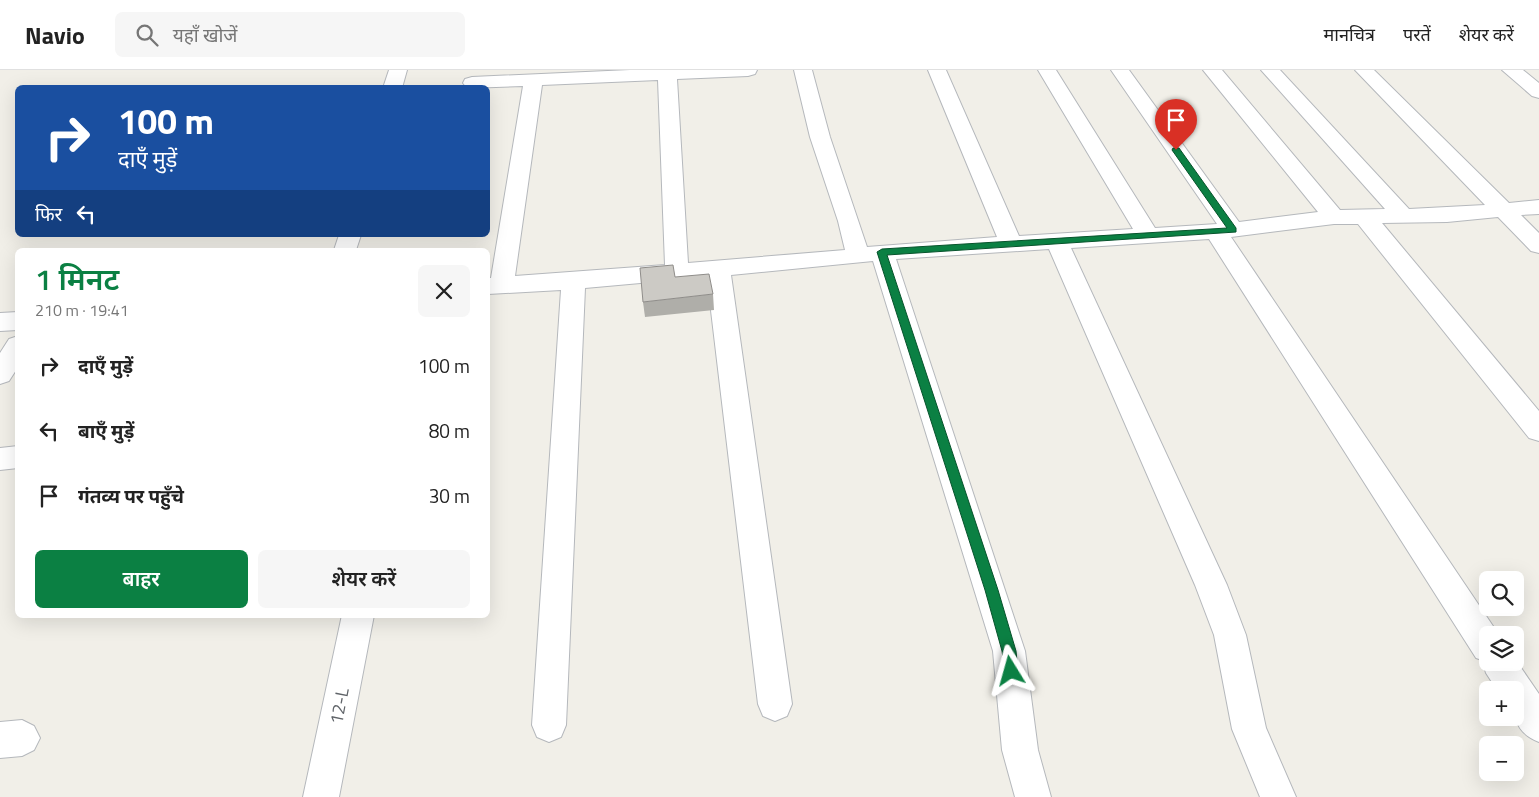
<!DOCTYPE html>
<html lang="hi">
<head>
<meta charset="utf-8">
<style>
  :root { --surface:#fff; --page:#f6f6f6; --text:#222; --muted:#767676; --line:#e0e0e0; --accent:#0b8043 }
  body { margin:0; font-family:"Titillium Web","Noto Sans Devanagari",sans-serif; background:var(--page); color:var(--text); height:100vh; display:flex; flex-direction:column; font-size:19px; white-space:nowrap }
  * { box-sizing:border-box; margin:0 }
  p { font-size:16px; color:var(--muted) }
  .icon { flex:none; width:28px; height:28px; fill:none; stroke:currentColor; stroke-width:2; stroke-linecap:round; stroke-linejoin:round }
  .map { position:relative; flex:1; overflow:hidden }
  .sheet { position:absolute; left:15px; top:178px; width:475px; height:370px; display:flex; flex-direction:column; background:var(--surface); border-radius:8px; box-shadow:0 5px 20px #0002 }
  .sheet>* { flex:none }
  .top-card { position:absolute; left:15px; top:15px; width:475px; height:152px; border-radius:8px; box-shadow:0 5px 20px #0002; background:#1a4fa0; color:#fff; overflow:hidden }
  .buttons { position:absolute; left:1479px; top:501px; display:grid; gap:10px }
  .buttons a { display:grid; place-items:center; width:45px; height:45px; border-radius:8px; background:var(--surface); box-shadow:0 5px 20px #0002; font-size:25px }
  .pin { position:absolute; display:grid; place-items:center; width:42px; height:42px; color:#fff; margin:-51px -21px; border-radius:50% 50% 50% 0; rotate:-45deg; box-shadow:0 0 5px #0007 }
  .pin .icon { rotate:45deg }
  .me { position:absolute; width:55px; margin:-28px; rotate:352deg; stroke-linejoin:round; filter:drop-shadow(0 0 4px #0008) }
  .turn { display:flex; align-items:center; gap:18px; height:105px; padding:0 20px; font-size:22px }
  .turn .icon { width:65px; height:65px; stroke-width:2.5 }
  .turn b { display:block; font-size:35px; line-height:42px }
  .then { display:flex; align-items:center; height:48px; padding:0 20px; background:#0003; gap:10px; font-size:19px }
  .round { display:grid; place-items:center; flex:none; width:52px; height:52px; border-radius:8px; background:var(--page) }
  .headline { display:flex; align-items:center; justify-content:space-between; height:85px; padding:0 20px }
  h1 { font-size:30px; font-weight:600; line-height:38px; color:var(--accent) }
  .button { display:flex; gap:10px; margin-top:auto; padding:10px 20px }
  .button a { flex:1; height:58px; border-radius:8px; background:var(--accent); color:#fff; font-size:20px; font-weight:600; line-height:58px; text-align:center }
  .button a+a { background:var(--page); color:var(--text) }
  ul { padding:0; list-style:none }
  li { display:flex; align-items:center; gap:15px; height:65px; padding:0 20px }
  li div { flex:1 }
  li b { display:block; font-size:19px }
  li em { font-style:normal }
  header { display:flex; align-items:center; gap:30px; box-sizing:border-box; height:70px; padding:0 25px; background:var(--surface); border-bottom:1px solid var(--line) }
  header strong { font-size:24px }
  nav { display:flex; gap:28px; margin-inline-start:auto; font-size:18px }
  .search { width:350px; height:45px; background:var(--page); display:flex; align-items:center; gap:12px; box-sizing:border-box; padding:0 18px; border-radius:8px; color:var(--muted); font-size:19px }
  .map>svg:first-child { display:block }
  .lines { fill:none; stroke-linecap:round; stroke-linejoin:round }
  .minor-casing { stroke:#b5b8bc; stroke-width:2 }
  .minor { fill:#fff; fill-rule:evenodd }
  .wall { fill:#afaea9 }
  .building { fill:#cccac5; stroke:#8f8d8a }
  .route { fill:#0b8043; stroke:#07532c }
  .labels { text-anchor:middle; dominant-baseline:central; stroke-width:4; stroke-linejoin:round; paint-order:stroke }
  .near-street-label { font-size:18px; fill:#5f6368; stroke:#fff }
</style>
</head>
<body>
<header>
<strong>Navio</strong>
<div class="search"><svg class="icon" aria-label="search" viewBox="0 0 24 24"><circle cx="10" cy="10" r="6"/><path d="M15 15l6 6"/></svg>यहाँ खोजें</div>
<nav><a>मानचित्र</a><a>परतें</a><a>शेयर करें</a></nav>
</header>
<div class="map">
<svg width="1539" height="727" viewBox="0 0 1539 727">
  <rect width="100%" height="100%" fill="#f1efe8"/>
  <g class="lines">
    <g class="minor-casing">
      <path id="minor" d="M389,0H407L402,18H383Z
        M630,0H757L755,4L748,6L677,9L688,193L845,180L838,151L810,67L794,0H812L830,67L867,177L997,167L928,0H946L1019,166L1133,159L1038,0H1056L1155,158L1217,154L1111,0H1129L1239,152L1318,142L1203,0H1222L1340,140L1385,139L1261,0H1280L1409,139L1485,135L1355,0H1374L1509,133L1539,130V144L1521,145L1539,163V183L1531,181L1498,147L1447,152L1382,153L1539,341V371L1529,368L1358,154H1334L1231,167L1499,565H1488V592H1515V589L1539,624V672C1512,661 1515,645 1515,620H1497L1486,603L1482,590L1476,588L1209,169L1071,178L1227,515L1246,565L1266,658L1296,727H1260L1232,659L1214,565L1195,515L1049,179L896,189L1025,581L1038,680L1051,727H1015L1002,680L993,581L873,191L731,205L792,634L787,646L775,651L763,646L758,634L707,207L585,218L566,655L561,667L549,672L537,667L532,655L561,220L488,224V208H491L523,16L467,18L463,13L465,9L472,7ZM658,10L665,195L515,206L542,15Z
        M1502,0H1523L1539,13V28L1532,26Z
        M339,165H361L356,180H334Z
        M18,242V260L0,261V243Z
        M18,266V297L9,311L0,314V283L9,269Z
        M18,376V398L0,400V378Z
        M342,545H374L339,727H303Z
        M22,650L34,656L40,668L34,680L22,686L0,688V652Z"/>
    </g>
    <use href="#minor" class="minor"/>
  </g>
  <path class="wall" d="M713,224L714,240L645,247L643,232Z"/>
  <path class="building" d="M673,195L675,207L709,204L713,224L643,232L640,198Z"/>
  <path class="route" d="M1173,78H1179L1236,158V162L887,185L998,520L1016,581L1018,601L1016,606L1011,608L1006,606L1002,581L985,520L877,182L882,179L1227,158L1172,80Z"/>
  <g class="labels">
    <g class="near-street-label">
      <text transform="translate(339 636) rotate(-79)">12-L</text>
    </g>
  </g>
</svg>
<div class="buttons">
<a><svg class="icon" aria-label="search" viewBox="0 0 24 24"><circle cx="10" cy="10" r="6"/><path d="M15 15l6 6"/></svg></a>
<a><svg class="icon" aria-label="layers" viewBox="0 0 24 24"><path d="M12 4l9 5-9 5-9-5zM3 14l9 5 9-5"/></svg></a>
<a>+</a>
<a>−</a>
</div>
<div class="pin" style="left:1176px;top:80px;background:#d93025"><svg class="icon" aria-label="arrive" viewBox="0 0 24 24"><path d="M6 21V4h12l-3 4 3 4H6"/></svg></div>
<svg class="me" style="left:1011px;top:601px" viewBox="-20 -20 40 40"><path d="M0-17L14 15 0 8-14 15z" fill="#0b8043" stroke="#fff" stroke-width="4"/></svg>
<div class="top-card">
<div class="turn"><svg class="icon" aria-label="right" viewBox="0 0 24 24"><path d="M7 20v-9h11M14 6l5 5-5 5"/></svg><div><b>100 m</b>दाएँ मुड़ें</div></div>
<div class="then">फिर<svg class="icon" aria-label="left" viewBox="0 0 24 24"><path d="M17 20v-9H6M10 6l-5 5 5 5"/></svg></div>
</div>
<section class="sheet">
<div class="headline"><div><h1>1 मिनट</h1><p>210 m · 19:41</p></div><a class="round"><svg class="icon" aria-label="close" viewBox="0 0 24 24"><path d="M6 6l12 12M18 6L6 18"/></svg></a></div>
<ul>
<li><svg class="icon" aria-label="right" viewBox="0 0 24 24"><path d="M7 20v-9h11M14 6l5 5-5 5"/></svg><div><b>दाएँ मुड़ें</b></div><em>100 m</em></li>
<li><svg class="icon" aria-label="left" viewBox="0 0 24 24"><path d="M17 20v-9H6M10 6l-5 5 5 5"/></svg><div><b>बाएँ मुड़ें</b></div><em>80 m</em></li>
<li><svg class="icon" aria-label="arrive" viewBox="0 0 24 24"><path d="M6 21V4h12l-3 4 3 4H6"/></svg><div><b>गंतव्य पर पहुँचे</b></div><em>30 m</em></li>
</ul>
<div class="button"><a>बाहर</a><a>शेयर करें</a></div>
</section>
</div>
</body>
</html>
